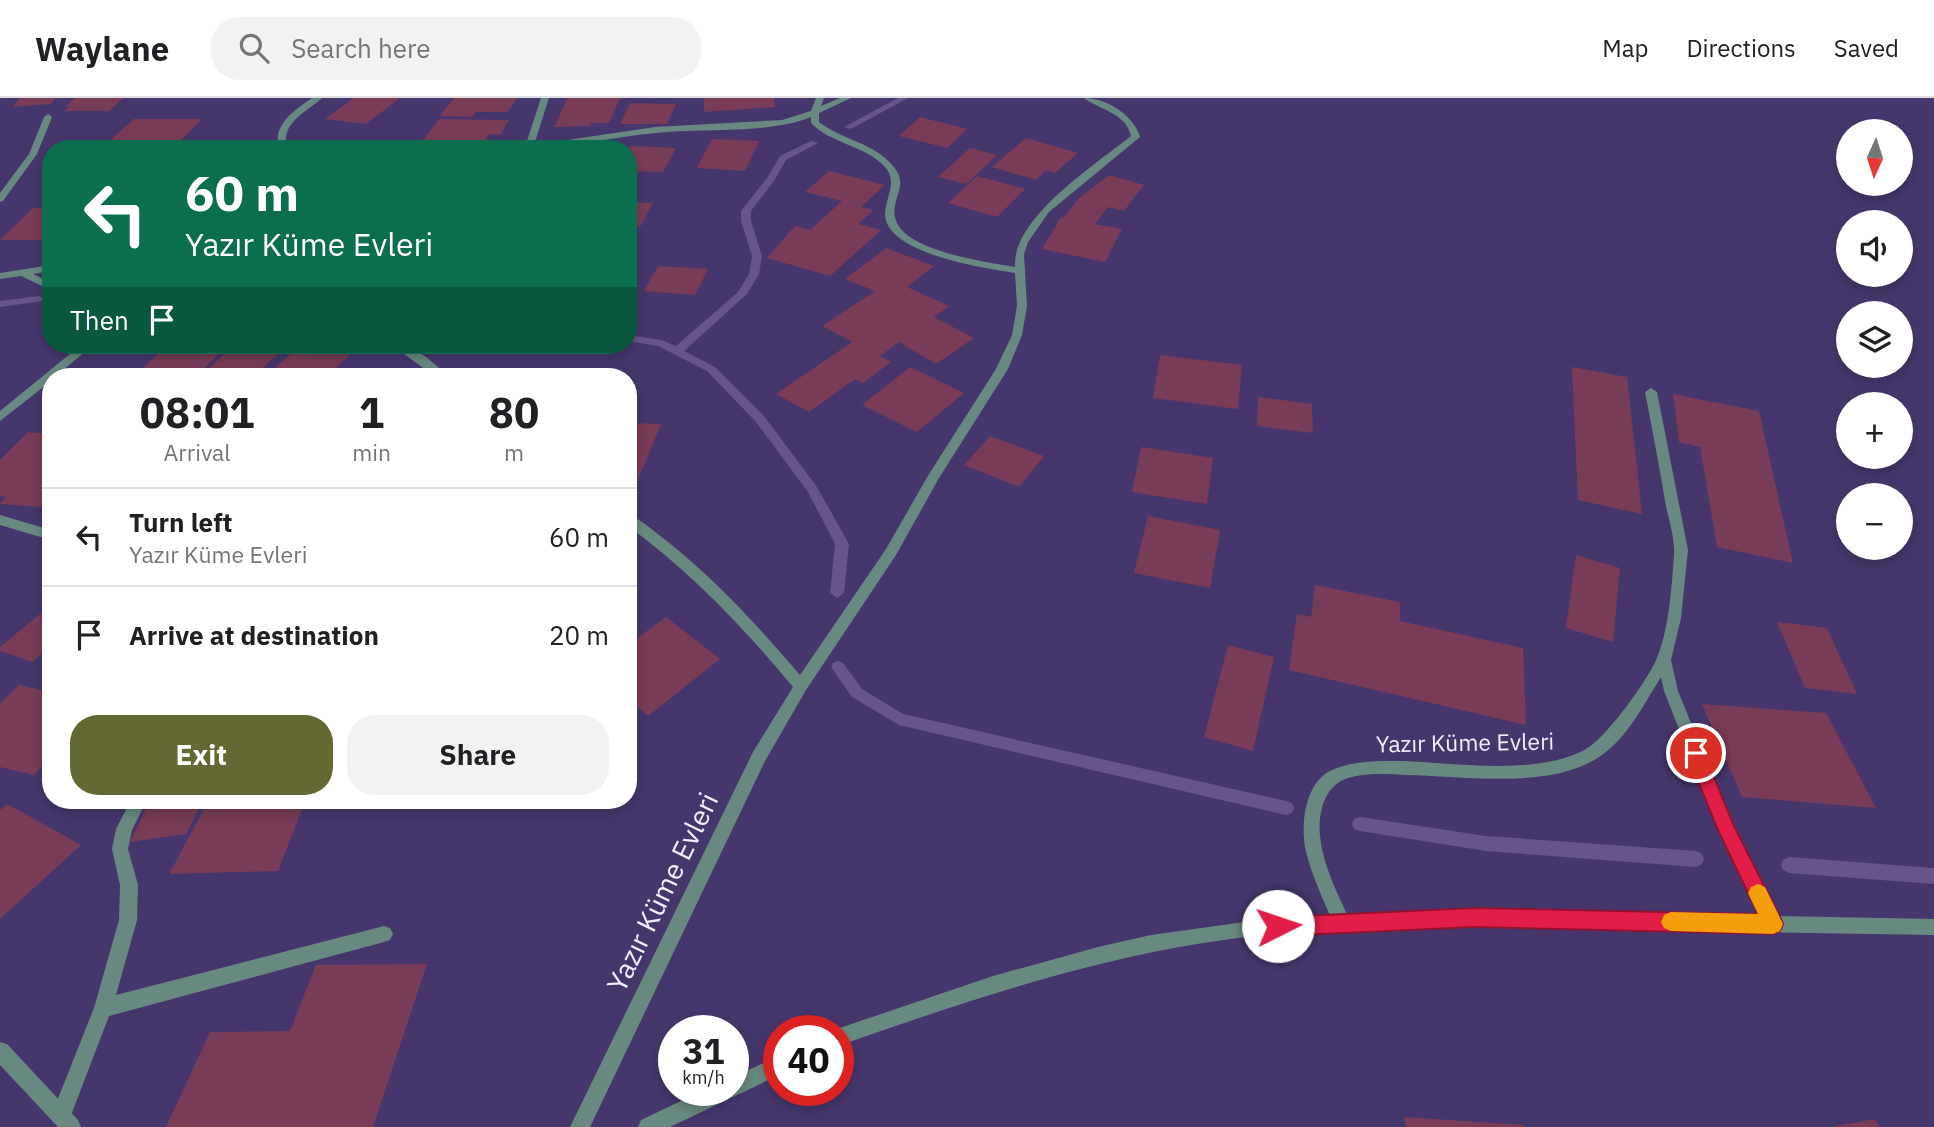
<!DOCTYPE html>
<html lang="en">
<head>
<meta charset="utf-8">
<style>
  :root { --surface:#fff; --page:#f2f2f2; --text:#202124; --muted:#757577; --line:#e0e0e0; --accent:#646934 }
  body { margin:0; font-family:"IBM Plex Sans",sans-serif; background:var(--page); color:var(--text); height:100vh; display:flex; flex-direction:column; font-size:26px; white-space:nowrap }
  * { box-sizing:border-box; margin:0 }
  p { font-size:23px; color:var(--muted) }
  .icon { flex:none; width:38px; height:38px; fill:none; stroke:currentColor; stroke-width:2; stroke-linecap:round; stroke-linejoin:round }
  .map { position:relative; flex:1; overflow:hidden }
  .details { position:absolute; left:42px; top:270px; width:595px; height:441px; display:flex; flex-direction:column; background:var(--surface); border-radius:28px; box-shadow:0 4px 10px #0003 }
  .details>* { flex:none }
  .guide { position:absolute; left:42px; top:42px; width:595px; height:214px; border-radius:28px; box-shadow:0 4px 10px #0003; background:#0b6e4f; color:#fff; overflow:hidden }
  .needle { width:46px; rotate:183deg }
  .tools { position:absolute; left:1836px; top:21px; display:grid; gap:14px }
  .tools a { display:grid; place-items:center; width:77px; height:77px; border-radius:50%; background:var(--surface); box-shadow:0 4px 10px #0003; font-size:35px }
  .speed { position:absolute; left:658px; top:917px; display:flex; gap:14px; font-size:35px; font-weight:700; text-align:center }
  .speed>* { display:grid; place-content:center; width:91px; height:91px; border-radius:50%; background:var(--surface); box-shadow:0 4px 10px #0003; line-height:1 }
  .speed small { font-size:18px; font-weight:400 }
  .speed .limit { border:10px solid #d22; background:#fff; color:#111 }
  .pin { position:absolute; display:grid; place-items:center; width:60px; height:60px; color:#fff; margin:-30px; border:4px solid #fff; border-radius:50%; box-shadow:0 2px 7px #0007 }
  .me { position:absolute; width:77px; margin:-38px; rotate:86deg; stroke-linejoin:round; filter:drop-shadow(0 0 5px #0008) }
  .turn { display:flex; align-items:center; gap:24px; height:147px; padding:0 28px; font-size:32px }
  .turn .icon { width:91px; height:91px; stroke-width:2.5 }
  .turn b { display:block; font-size:49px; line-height:60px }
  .then { display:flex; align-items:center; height:66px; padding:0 28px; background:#0003; gap:14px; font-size:26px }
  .eta { display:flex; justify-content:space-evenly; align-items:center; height:119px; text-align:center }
  .eta b { font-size:42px; font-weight:800; line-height:49px }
  .button { display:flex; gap:14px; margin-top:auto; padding:14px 28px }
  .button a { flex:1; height:80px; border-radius:28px; background:var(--accent); color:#fff; font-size:28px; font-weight:800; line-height:80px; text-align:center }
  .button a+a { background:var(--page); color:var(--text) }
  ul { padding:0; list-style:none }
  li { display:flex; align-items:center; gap:21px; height:98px; padding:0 28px; border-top:2px solid var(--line) }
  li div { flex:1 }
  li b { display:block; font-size:26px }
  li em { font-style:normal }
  header { display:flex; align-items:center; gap:42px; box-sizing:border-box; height:98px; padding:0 35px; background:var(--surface); border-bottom:2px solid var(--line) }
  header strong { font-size:33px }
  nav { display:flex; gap:38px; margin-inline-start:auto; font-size:24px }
  .search { width:490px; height:63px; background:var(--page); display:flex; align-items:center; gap:18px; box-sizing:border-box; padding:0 24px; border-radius:28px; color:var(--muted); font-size:26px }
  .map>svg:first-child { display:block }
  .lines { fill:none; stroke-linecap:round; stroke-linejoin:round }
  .stream { fill:#675489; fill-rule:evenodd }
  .building { fill:#783c56 }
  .minor { fill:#68897f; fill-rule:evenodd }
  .tertiary { fill:#68897f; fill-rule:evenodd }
  .route { fill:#e11d48; stroke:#92132f; stroke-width:2 }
  .slow { fill:#f59e0b }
  .labels { text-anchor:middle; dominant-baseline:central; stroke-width:7; stroke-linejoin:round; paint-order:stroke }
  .street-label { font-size:23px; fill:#f0eefb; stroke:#45376c }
  .near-street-label { font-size:28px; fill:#f0eefb; stroke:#45376c }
</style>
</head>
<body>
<header>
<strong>Waylane</strong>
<div class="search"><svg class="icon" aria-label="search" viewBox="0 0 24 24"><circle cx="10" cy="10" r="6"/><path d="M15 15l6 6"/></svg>Search here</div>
<nav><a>Map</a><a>Directions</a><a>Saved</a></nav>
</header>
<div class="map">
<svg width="1934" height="1029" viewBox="0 0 1934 1029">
  <rect width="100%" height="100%" fill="#45376c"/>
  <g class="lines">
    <path class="stream" d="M898,0H908L851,31L844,29Z
      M811,43L818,45L786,62L774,83L751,113V123L762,158L759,176L747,196L684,253L715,269L764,318L817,389L849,446L844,495L837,500L830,495L835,446L808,394L756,324L707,273L658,248L628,243V237L661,242L676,248L738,194L749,176L752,158L741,123V113L767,80L780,58Z
      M39,198L44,201L43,203L0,209V203Z
      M838,563L843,565L862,591L903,616L1286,703L1292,705L1294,710L1292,715L1286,717L899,627L852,599L831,569L833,565Z
      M1360,719L1486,738L1696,753L1702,756L1704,761L1702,766L1696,769L1486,753L1360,733L1354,731L1352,726L1354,721Z
      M1789,759L1934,770V786L1789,775L1783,772L1781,767L1783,762Z"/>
  </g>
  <path class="building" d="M20,0H56L51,6L12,9Z
    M75,0H123L109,13H65L70,8L65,9Z
    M354,0H400L366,26L325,21Z
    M454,0H517L508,14H476L472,19L440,18Z
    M568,0H620L609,25H592L590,28L554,29Z
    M704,0H774L775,9L704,14Z
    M630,5L676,6L667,26H620Z
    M920,19L967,31L947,50L899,38Z
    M134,21H202L172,51H100Z
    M439,21L509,22L500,37L489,36L481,49H418Z
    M1026,40L1078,55L1055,75L1046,72L1036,82L992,69Z
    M712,41L759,43L745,73L697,70Z
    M631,48L676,50L663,74L628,73V53Z
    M970,50L997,57L966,86L938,79Z
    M829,73L885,87L861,109L874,112L858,126L881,132L830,178L767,160L795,128L810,132L842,103L805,94Z
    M1109,77L1144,87L1124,113L1108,109L1095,126L1122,131L1105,164L1042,151L1061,119L1064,120L1078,101Z
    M977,78L1025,91L997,119L948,105Z
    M628,104L653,105L640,129L628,128Z
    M33,110H51V142H0Z
    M886,150L934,168L907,189L949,208L934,219L974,240L936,266L899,244L880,258L891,264L863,285L855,281L809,314L776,296L852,244L822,228L875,193L845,181Z
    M658,168L708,171L695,197L644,193Z
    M167,247H227L197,278H135Z
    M235,247L286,249L259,273L269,275L301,247H339L357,250L328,278L201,277Z
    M1160,257L1242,267L1238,311L1153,300Z
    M910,269L964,295L917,334L862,307Z
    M1572,269L1627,279L1642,416L1578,402Z
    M1673,296L1759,313L1793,465L1717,449L1700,349L1679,344Z
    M1258,299L1312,306L1313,335L1257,328Z
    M628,325L661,326L633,394L628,393Z
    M28,334L51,336V399L41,409L0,406L6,399L0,398V362Z
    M990,338L1044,358L1019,389L964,367Z
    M1141,349L1213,360L1207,406L1132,394Z
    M1148,418L1220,432L1210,490L1134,475Z
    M1576,457L1620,470L1613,544L1566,530Z
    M1315,487L1400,504V523L1523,550L1526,627L1289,572L1297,516L1311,519Z
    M51,507V548L32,564L0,553V549Z
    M666,519L720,561L648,618L628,601V547Z
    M1777,524L1827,530L1857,596L1805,590Z
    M1228,547L1274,559L1253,653L1204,639Z
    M19,587L51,594V658L34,677L0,669V606Z
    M1702,606L1826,615L1876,710L1742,699Z
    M150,702H203L186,736L130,744Z
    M7,706L81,747L0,821V712Z
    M204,711H302L278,773L169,776Z
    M427,866L373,1029H166L210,934L290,933L316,867Z
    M1404,1019L1524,1027V1029H1406Z
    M1875,1021L1880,1029H1836V1028Z"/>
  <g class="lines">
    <path class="minor" d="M312,0H322C306,15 280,24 287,51H279C272,26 295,12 312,0Z
      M541,0H549L534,47L655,29L782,22L811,13L816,0H824L821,8L840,0H851L819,15V24C842,42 875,45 893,68C910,88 891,99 895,119C901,153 987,164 1015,169C1012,120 1095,67 1131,38C1126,15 1100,12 1084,0C1106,0 1134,17 1140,39L1049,114L1028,144L1024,156L1027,208L1022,237L1008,271L939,380L896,457L806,592L765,663L590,1029H570L753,654L793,589C743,529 691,474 628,428V416C642,422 656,435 668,444C717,483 759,529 800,577L886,451L929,376L996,271L1012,237L1017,208L1015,175C985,170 884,156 885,115C886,98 898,84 885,69C865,47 831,46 811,25V19C771,36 700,30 656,35C611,39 567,51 522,51L525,49Z
      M48,16L52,19L37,56L3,103L0,104V95L29,56L44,19Z
      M51,167V173L33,176L51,185V192L21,178L0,181V175Z
      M81,247H93L56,278H51V283L0,323V313Z
      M392,247C413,246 433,263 447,278H434Z
      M1651,290L1657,294L1688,452L1681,520L1671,562L1678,593L1733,728L1782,826L1779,832L1773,834L1767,832L1718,730L1664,593L1661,579C1644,606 1627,641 1599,659C1549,692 1464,678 1406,677C1386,676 1362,674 1343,682C1323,691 1318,718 1320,738C1323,768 1338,796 1350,823L1347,829L1341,831L1335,829C1324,803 1311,777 1305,749C1301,725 1305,686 1330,673C1353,662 1378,663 1403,663C1457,665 1538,678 1586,651C1606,640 1648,582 1657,560C1669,531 1672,487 1674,456C1675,439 1668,420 1665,403C1659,367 1652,330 1645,294Z
      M0,417L51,432V442L0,427Z
      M131,702H147L132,732L128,751L138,787L137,822L116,897L384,828L390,830L393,836L390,842L384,844L109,918L68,1025L61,1028L54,1025L51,1018L94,910L119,822L120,787L112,751L116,731Z"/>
    <path class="tertiary" d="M1394,813H1530L1934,821V837C1826,835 1718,834 1610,831C1475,828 1337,824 1203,845C1078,865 958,906 838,948V933H831L993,878L1098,849L1151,837L1259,822Z
      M0,944L7,946L78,1022L81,1029H58L0,967Z
      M779,958V977L670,1029H638L641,1022L704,992H733V979Z"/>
  </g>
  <path class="route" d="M1696,648L1702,650L1734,728L1780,819L1783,826L1780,833L1773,836L1475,829L1278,838L1270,835L1268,828L1270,821L1278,819L1475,810L1758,816L1717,730L1687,655L1689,650Z"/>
  <path class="slow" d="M1758,786L1765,789L1783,826L1780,833L1773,836L1671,833L1664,830L1661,824L1664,817L1671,814L1758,816L1748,795L1751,789Z"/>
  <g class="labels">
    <g class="street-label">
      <text transform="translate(1465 644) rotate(-1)">Yazır Küme Evleri</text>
    </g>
    <g class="near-street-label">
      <text transform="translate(662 794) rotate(-64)">Yazır Küme Evleri</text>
    </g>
  </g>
</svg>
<div class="tools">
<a><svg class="needle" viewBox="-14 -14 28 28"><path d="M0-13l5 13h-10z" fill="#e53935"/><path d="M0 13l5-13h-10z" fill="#757577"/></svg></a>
<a><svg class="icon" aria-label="sound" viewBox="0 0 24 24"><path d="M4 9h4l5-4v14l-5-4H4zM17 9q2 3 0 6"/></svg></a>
<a><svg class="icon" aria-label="layers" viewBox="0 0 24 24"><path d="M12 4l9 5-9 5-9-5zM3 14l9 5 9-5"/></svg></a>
<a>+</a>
<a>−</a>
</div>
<div class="speed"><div>31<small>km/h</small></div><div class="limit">40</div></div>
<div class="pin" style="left:1696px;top:655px;background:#d93025"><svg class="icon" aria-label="arrive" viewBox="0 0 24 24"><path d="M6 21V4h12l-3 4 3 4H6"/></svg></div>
<svg class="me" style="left:1278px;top:828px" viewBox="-20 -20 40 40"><circle r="19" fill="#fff"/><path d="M0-13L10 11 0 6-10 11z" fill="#e11d48"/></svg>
<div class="guide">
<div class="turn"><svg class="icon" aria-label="left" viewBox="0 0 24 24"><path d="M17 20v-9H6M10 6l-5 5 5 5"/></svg><div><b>60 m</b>Yazır Küme Evleri</div></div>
<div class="then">Then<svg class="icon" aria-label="arrive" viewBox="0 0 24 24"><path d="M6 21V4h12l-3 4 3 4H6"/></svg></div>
</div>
<section class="details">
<div class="eta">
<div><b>08:01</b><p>Arrival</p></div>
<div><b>1</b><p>min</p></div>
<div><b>80</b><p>m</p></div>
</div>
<ul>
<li><svg class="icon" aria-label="left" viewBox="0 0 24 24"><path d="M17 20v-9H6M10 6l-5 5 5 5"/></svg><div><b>Turn left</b><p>Yazır Küme Evleri</p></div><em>60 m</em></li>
<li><svg class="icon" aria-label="arrive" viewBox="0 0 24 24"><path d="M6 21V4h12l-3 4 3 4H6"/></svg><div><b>Arrive at destination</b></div><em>20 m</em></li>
</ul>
<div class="button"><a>Exit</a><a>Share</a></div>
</section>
</div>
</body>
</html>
